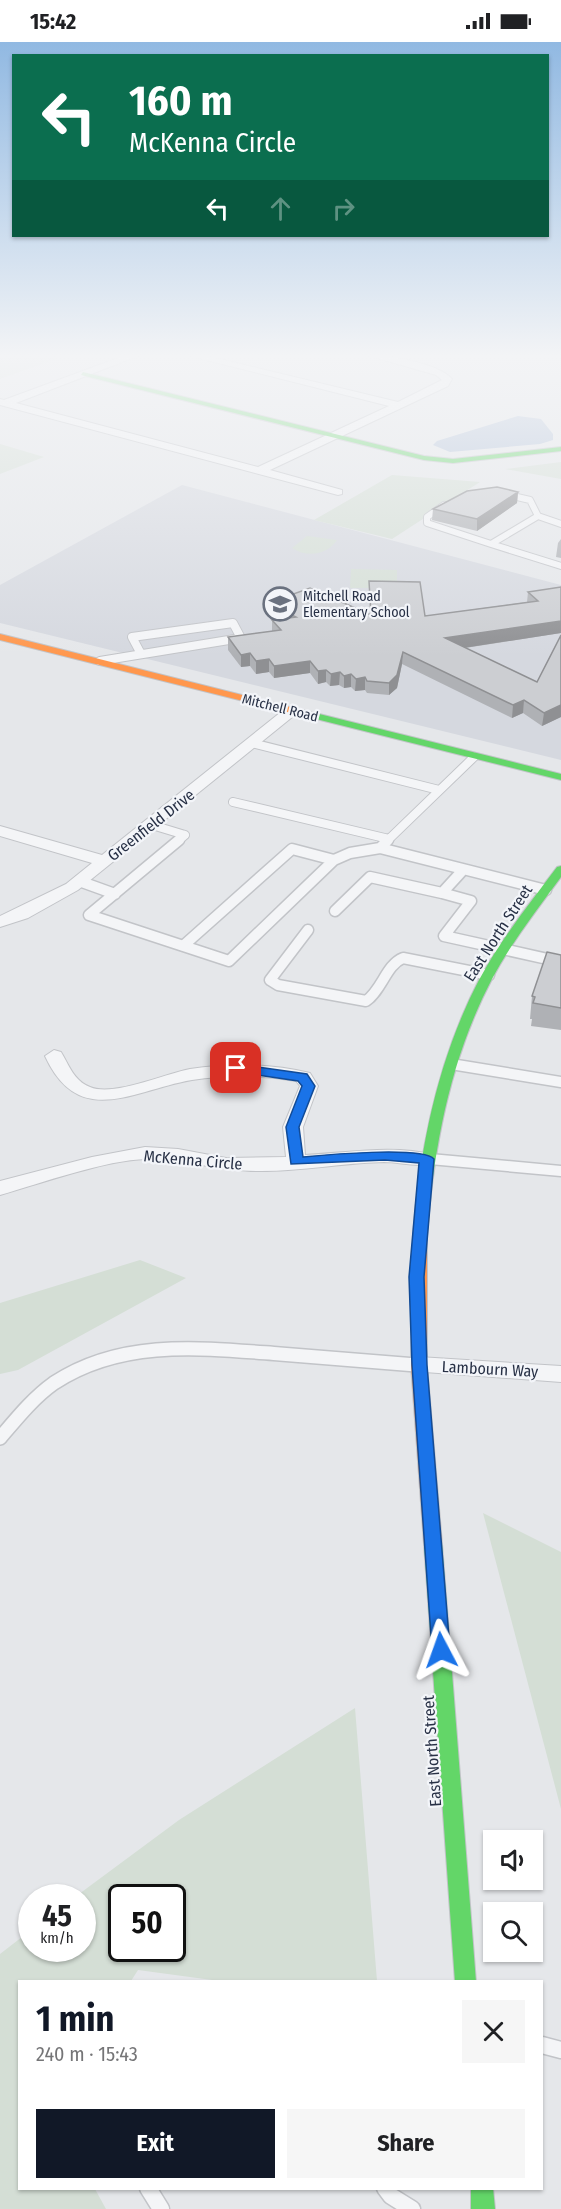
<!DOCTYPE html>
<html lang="en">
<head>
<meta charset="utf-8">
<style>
  :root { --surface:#fff; --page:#f6f6f6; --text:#202124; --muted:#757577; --accent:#111827 }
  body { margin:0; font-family:"Fira Sans Condensed",sans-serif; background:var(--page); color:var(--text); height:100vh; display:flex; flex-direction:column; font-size:22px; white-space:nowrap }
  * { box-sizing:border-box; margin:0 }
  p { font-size:20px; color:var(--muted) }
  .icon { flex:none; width:33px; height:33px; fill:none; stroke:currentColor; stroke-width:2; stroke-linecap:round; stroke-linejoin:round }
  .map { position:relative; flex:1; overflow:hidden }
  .panel { position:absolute; left:18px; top:1938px; width:525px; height:210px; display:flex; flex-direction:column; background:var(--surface); border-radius:0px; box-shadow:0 2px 4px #0004 }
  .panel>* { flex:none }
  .top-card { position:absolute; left:12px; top:12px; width:537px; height:183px; border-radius:0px; box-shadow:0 2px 4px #0004; background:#0b6e4f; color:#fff; overflow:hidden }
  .fabs { position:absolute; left:483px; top:1788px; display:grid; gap:12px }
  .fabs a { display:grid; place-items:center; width:60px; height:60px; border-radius:0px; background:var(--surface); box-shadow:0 2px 4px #0004; font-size:30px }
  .speed { position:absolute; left:18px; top:1842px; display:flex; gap:12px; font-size:30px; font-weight:700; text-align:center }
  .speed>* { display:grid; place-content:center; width:78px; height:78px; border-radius:50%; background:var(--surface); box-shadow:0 2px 4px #0004; line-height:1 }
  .speed small { font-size:15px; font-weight:400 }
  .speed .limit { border:3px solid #111; border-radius:9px; background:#fff; color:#111 }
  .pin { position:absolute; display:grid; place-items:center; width:51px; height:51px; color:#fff; margin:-26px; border-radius:12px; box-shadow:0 3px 9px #0006 }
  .me { position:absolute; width:66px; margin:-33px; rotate:356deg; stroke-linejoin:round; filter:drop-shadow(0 0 4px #0008) }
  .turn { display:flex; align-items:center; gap:21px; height:126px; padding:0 18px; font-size:27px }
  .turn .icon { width:78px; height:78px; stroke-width:2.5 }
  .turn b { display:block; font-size:42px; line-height:51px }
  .lanes { display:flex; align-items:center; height:57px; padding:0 18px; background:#0003; justify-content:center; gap:30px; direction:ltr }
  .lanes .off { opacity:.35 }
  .round { display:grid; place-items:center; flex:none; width:63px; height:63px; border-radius:0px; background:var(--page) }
  .head { display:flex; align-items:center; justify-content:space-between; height:102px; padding:0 18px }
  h1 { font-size:36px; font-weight:700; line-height:45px; color:var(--accent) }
  .cta { display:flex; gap:12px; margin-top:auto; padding:12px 18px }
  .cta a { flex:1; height:69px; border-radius:0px; background:var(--accent); color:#fff; font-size:24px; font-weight:700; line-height:69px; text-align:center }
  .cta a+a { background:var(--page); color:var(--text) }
  .status { display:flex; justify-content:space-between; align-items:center; height:42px; padding:0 30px; background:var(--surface); direction:ltr }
  .status svg { height:16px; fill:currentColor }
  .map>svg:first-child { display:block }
  .built { fill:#d5d8df }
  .green { fill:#d4ded5; fill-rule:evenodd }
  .water { fill:#b0c0d8 }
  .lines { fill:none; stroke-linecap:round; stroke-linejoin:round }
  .lane-far4-casing { stroke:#c2c4c8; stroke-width:8 }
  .lane-far3-casing { stroke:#c2c4c8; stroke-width:10 }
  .lane-far2-casing { stroke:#c2c4c8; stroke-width:13 }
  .lane-far1-casing { stroke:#c2c4c8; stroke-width:16 }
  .lane-casing { stroke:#c2c4c8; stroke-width:19 }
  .street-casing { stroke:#c2c4c8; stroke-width:2 }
  .fast-casing { stroke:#c2c4c8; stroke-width:2 }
  .slow-casing { stroke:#c2c4c8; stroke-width:2 }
  .lane-far4 { stroke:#f4f5f7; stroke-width:6 }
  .lane-far3 { stroke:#f4f5f7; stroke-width:8 }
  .lane-far2 { stroke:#f4f5f7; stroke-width:10 }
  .lane-far1 { stroke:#f4f5f7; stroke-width:13 }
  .lane { stroke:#f4f5f7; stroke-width:16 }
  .street { fill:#f4f5f7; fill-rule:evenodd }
  .fast { fill:#63d668; fill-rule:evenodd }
  .slow { fill:#ff974d; fill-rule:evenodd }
  .wall { fill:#afb1b5 }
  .shaded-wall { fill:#8f9093 }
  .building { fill:#ccced2; stroke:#8f9093; stroke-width:1.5 }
  .route { fill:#1a73e8; stroke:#114b97; stroke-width:1.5 }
  .labels { text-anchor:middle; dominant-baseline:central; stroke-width:4.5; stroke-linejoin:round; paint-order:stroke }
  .far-poi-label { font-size:14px; fill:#283146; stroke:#f3f5f9; text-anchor:start }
  .far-street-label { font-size:14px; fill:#283146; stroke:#f3f5f9 }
  .street-label { font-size:16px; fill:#283146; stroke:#f3f5f9 }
</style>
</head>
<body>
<div class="status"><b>15:42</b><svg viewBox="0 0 49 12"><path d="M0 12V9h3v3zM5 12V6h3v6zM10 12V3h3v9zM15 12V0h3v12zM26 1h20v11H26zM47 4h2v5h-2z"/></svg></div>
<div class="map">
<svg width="561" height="2167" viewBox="0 0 561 2167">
  <rect width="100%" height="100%" fill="#e5e7ea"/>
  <path class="built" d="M182,443L561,543V718L0,581V543Z"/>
  <path class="green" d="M0,312H70L0,337Z
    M0,402L44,415L0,432Z
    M561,420V437L505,427Z
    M392,433L480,440L392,497L314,478Z
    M307,494L337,498C327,513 307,516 292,506Z
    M351,527L397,528V546H350Z
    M140,1218L186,1236L18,1328L0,1332V1261Z
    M483,1471L561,1510V1767Z
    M355,1666L377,1939L227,1940L138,1928L131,1939L20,1940V2146L95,2147L106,2167H0V1912L31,1888L32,1906H82V1856L75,1855L179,1778ZM122,1856H172V1906H122Z"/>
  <path class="water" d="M518,374L541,377L553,392V398L540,402L450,410L433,403L437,399Z"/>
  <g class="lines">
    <g class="lane-far4-casing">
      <path id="lane-far4" d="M504,452L530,458L538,474
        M444,463L427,475V481L491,502
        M561,482L538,474L491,502L561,524"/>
    </g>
    <g class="lane-far3-casing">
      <path id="lane-far3" d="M100,619L241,596L233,581L132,595L140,610
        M252,701L439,748
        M233,760L389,797
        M152,783L185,793
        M177,800L185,793
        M386,800L474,715"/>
    </g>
    <g class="lane-far2-casing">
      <path id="lane-far2" d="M179,798L89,873L229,919L334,818L350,811L380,806
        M388,798L380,806L546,848
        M463,828L442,851L471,859L444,894L561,920
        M79,839L115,852
        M335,869L370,835L442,851
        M308,888L270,938L278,943L366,959C382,948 386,923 403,916L489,933
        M183,904L292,807L334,818
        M451,1022L561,1040
        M430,1117L561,1129"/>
    </g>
    <g class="lane-far1-casing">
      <path id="lane-far1" d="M0,1396C17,1376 33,1356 54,1341C122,1296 203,1306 280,1312C325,1316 371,1319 416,1323"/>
    </g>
    <g class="lane-casing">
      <path id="lane" d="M542,2003L561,2008
        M148,2146L161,2167
        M385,2146L391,2154L412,2167"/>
    </g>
    <g class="street-casing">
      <path id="street" d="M129,312H143L16,361L258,425L389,364L182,312H199L398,360L442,338L436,333L363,312C384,312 438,321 452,337L448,344L270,428L342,448V452L338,453L0,363V357L4,358Z
        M291,665L296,666V672L78,848L28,876L0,885V874L66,842L92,821L0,794V784L102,813L286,666Z
        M54,1008L61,1010C69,1023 74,1039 90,1045C113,1055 164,1032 190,1027C230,1021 270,1021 310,1031L318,1044L303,1085L305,1113C347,1111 393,1102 434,1113L437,1117L434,1121C418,1126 400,1120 384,1120C343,1121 302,1129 261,1129C222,1130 185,1117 147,1117C105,1118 42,1141 0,1153V1139L92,1115L145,1105L178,1107L226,1116L286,1115L283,1085L300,1044L296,1039C262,1033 227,1033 192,1038C133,1048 79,1088 45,1014Z
        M419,1315L561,1324V1340L411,1329L408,1323L411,1317Z"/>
    </g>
    <g class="fast-casing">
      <path id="fast" d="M83,330L424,414L453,417L561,405V409L453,421L424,418L81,333Z
        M291,665L561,732V738L288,670V666Z
        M561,824V835C537,868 511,901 492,937C450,1017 434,1104 427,1193L425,1196H415L413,1193C420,1104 438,1017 479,938C501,897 530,861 557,825Z
        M433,1495L439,1497L442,1502L476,1940H455L424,1502L427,1497Z
        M471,2146H493L495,2167H471Z"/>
    </g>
    <g class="slow-casing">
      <path id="slow" d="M0,592L294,666L296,668L291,671L0,598Z
        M420,1188L427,1193V1323L442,1502L439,1507L433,1509L427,1507L424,1502L411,1323L413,1193Z"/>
    </g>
    <use href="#lane-far4" class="lane-far4"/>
    <use href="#lane-far3" class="lane-far3"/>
    <use href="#lane-far2" class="lane-far2"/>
    <use href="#lane-far1" class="lane-far1"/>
    <use href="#lane" class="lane"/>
    <use href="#street" class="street"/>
    <use href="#fast" class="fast"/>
    <use href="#slow" class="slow"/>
  </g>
  <path class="wall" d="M518,450L517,461L477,489L432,478L433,467Z
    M561,497V516L556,515L558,501Z
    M369,539L425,574L527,560L528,550L561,545V591L465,606L537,640L561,593V675L542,684L523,671L512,676L402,622L397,646L389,653L367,651L365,648L355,649L351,645L344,646L339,643L330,644L326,640L318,642L310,631L274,636L269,630L256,632L250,624L241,625L228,608V595L272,589V578H277L268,573V561L370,572Z
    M561,913V988L531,984L532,977H530L532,954Z"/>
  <path class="shaded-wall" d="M518,450L517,461L477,489V477Z
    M561,579V591L444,609L445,596Z
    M403,610L402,622L397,646L389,653V641Z
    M250,611V624L241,625V613Z
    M269,617V630L256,632V619Z
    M310,619V631L274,636V624Z
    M326,628V640L318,642V629Z
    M340,630L339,643L330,644L331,632Z
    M351,632V645L344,646V634Z
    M365,635V648L355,649L356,637Z
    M524,658L523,671L512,676L513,663Z
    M561,663V675L542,684L544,671Z"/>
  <path class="building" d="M497,445L518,450L477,477L433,467L467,449Z
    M369,539L420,540L425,574L538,559L528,550L561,545V579L445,596L537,640L561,593V663L544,671L524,658L513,663L403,610L397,633L389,641L367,639L365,635L356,637L351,632L344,634L340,630L331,632L326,628L318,629L310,619L274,624L269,617L256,619L250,611L241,613L228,595L281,588L272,578L296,575L268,561L310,546L371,573Z
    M547,910L561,913V966L533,961L535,955L532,954Z"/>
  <linearGradient id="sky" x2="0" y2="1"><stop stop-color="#91b9e2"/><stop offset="0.51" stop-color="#f3f4f6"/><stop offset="1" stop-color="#f3f4f6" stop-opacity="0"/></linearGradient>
  <rect width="561" height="615" fill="url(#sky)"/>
  <path class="route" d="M236,1022L307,1032L315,1044L299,1085L303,1115C324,1113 422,1104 434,1117L424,1235L427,1323L450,1608L447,1613L441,1615L435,1613L432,1608L412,1323L409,1235L419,1121L385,1118L291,1122L286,1085L302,1044L298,1039L231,1029V1024Z"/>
  <defs>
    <g id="school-ring" transform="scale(1.725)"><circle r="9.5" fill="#f3f5f9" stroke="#6a717f" stroke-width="1.5"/><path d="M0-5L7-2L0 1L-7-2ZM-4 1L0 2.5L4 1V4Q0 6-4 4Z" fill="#6a717f"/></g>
  </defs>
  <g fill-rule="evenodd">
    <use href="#school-ring" x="280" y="562"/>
  </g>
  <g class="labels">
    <g class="far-poi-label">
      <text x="303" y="554">Mitchell Road<tspan x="303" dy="16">Elementary School</tspan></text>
    </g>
    <g class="far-street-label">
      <text transform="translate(280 666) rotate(14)">Mitchell Road</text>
    </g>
    <g class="street-label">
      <text transform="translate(151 783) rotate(-38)">Greenfield Drive</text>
      <text transform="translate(498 891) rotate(-57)">East North Street</text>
      <text transform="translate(193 1118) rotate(5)">McKenna Circle</text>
      <text transform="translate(490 1327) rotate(3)">Lambourn Way</text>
      <text transform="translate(432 1709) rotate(-94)">East North Street</text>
    </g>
  </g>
</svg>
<div class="fabs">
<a><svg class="icon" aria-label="sound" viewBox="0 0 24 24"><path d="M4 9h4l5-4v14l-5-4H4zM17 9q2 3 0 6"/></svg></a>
<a><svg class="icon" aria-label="search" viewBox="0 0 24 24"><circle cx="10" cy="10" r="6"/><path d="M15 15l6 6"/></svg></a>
</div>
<div class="speed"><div>45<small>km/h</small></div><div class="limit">50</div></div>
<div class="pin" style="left:236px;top:1026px;background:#d93025"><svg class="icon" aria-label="arrive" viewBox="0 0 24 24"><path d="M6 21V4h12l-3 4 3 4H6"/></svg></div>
<svg class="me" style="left:441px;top:1608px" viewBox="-20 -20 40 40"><path d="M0-17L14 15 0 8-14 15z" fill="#1a73e8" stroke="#fff" stroke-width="4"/></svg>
<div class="top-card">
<div class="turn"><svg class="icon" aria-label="left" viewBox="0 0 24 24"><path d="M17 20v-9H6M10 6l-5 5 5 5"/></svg><div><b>160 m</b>McKenna Circle</div></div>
<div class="lanes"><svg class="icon" aria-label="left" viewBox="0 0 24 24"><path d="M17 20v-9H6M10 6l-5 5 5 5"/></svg><svg class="icon off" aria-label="ahead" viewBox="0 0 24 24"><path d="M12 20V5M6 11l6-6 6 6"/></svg><svg class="icon off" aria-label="right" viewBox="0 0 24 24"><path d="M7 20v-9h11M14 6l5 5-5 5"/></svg></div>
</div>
<section class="panel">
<div class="head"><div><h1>1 min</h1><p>240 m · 15:43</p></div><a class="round"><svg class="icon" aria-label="close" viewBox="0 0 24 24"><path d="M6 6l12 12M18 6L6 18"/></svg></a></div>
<div class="cta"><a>Exit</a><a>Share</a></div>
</section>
</div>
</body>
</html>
